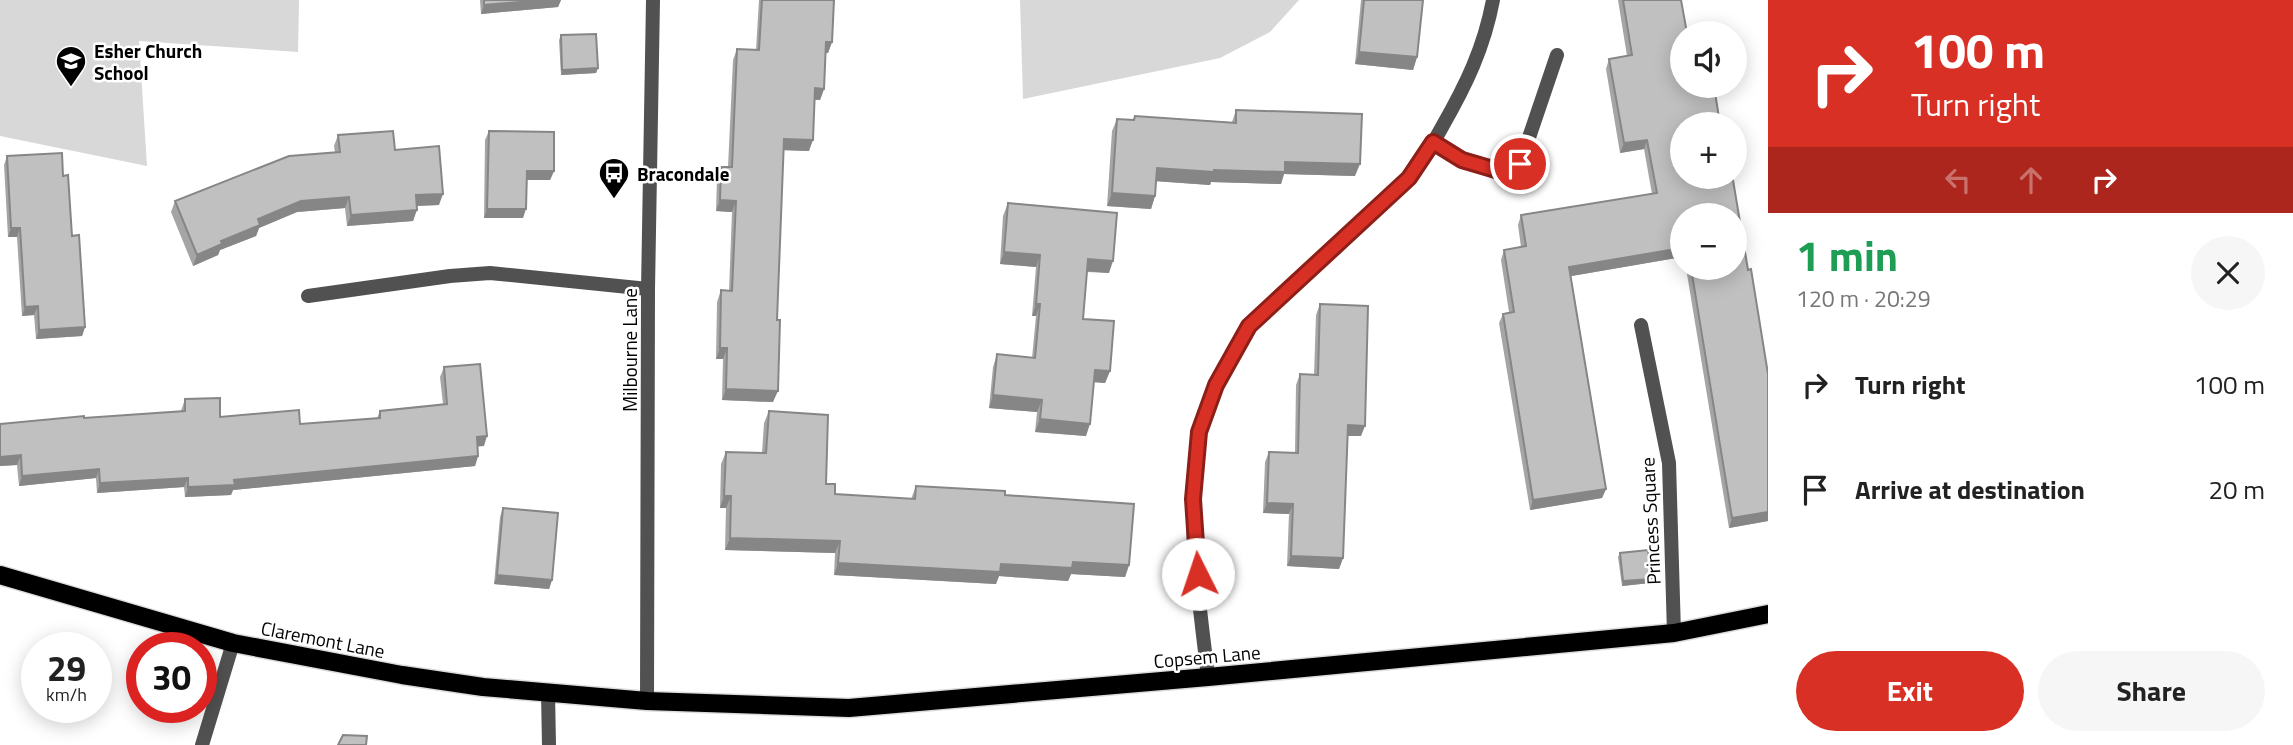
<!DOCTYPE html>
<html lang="en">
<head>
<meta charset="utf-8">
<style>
  :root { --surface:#fff; --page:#f6f6f6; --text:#222; --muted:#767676; --accent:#d93025 }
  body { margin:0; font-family:"Titillium Web",sans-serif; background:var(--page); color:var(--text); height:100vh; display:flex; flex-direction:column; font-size:26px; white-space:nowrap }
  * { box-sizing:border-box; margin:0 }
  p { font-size:23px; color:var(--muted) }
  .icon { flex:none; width:38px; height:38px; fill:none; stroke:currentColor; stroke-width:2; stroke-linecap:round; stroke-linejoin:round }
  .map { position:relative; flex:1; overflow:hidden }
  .panel { display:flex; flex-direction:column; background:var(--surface); width:525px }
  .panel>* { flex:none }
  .hud { background:#d93025; color:#fff; overflow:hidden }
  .controls { position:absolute; left:1670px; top:21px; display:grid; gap:14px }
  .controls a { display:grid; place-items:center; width:77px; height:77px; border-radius:50%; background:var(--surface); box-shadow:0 4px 18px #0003; font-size:35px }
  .speed { position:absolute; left:21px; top:632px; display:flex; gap:14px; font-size:35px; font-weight:700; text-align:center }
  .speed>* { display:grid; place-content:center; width:91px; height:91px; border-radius:50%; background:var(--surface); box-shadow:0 4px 18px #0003; line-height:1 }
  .speed small { font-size:18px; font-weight:400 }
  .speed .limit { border:10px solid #d22; background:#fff; color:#111 }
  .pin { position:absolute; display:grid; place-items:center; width:60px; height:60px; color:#fff; margin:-30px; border:4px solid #fff; border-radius:50%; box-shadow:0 2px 7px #0007 }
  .me { position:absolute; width:77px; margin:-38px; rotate:356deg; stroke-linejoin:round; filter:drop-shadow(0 0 5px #0008) }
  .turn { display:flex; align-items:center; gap:24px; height:147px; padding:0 28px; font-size:32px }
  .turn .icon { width:91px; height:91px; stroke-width:2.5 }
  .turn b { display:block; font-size:49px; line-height:60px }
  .lanes { display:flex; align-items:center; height:66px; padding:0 28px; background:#0003; justify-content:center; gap:35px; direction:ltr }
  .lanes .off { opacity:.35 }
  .round { display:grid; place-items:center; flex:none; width:74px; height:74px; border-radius:37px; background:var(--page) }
  .summary { display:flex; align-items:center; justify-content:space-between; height:119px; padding:0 28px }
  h1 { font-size:42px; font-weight:700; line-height:52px; color:#1e9e55 }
  .cta { display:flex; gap:14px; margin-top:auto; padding:14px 28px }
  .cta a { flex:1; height:80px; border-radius:42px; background:var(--accent); color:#fff; font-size:28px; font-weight:700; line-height:80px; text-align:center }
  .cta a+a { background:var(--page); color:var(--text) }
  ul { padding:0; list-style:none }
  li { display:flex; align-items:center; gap:21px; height:105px; padding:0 28px }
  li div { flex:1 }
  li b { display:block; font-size:26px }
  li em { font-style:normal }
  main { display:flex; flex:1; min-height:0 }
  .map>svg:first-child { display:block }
  .green { fill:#d8d8d8 }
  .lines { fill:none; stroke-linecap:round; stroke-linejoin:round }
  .primary-casing { stroke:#dbdbdb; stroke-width:21 }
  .service { stroke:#515151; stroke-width:14 }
  .minor { stroke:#515151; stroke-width:14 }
  .tertiary { stroke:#515151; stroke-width:14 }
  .primary { stroke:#000; stroke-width:18 }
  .wall { fill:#a5a5a5 }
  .shaded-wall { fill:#868686 }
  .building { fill:#c0c0c0; stroke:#868686; stroke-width:2 }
  .route-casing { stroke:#8d1f18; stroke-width:18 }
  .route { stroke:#d93025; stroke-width:12 }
  .labels { text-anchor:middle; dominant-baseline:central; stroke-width:5; stroke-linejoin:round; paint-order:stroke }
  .poi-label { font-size:19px; font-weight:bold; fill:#000; stroke:#fff; text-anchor:start }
  .street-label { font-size:19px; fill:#000; stroke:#fff }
</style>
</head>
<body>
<main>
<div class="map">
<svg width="1768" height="745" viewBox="0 0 1768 745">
  <rect width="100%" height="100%" fill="#fff"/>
  <path class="green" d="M0,0H299L298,52L139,41L147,166L0,136Z
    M1020,0H1299L1270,32L1220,58L1023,99Z"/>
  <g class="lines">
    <g class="primary-casing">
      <path id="primary" d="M0,575L233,643L402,675L483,687L647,701L849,708L1208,677L1674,633L1768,614"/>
    </g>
    <path class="service" d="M1433,142L1462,160L1496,170L1520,164L1557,55"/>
    <path class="minor" d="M308,296L450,276L490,273L648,289
      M1641,325L1669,463L1674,633
      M1208,677C1199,598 1185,514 1199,434C1204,409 1234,342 1251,324C1299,273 1358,231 1407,180C1421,165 1432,145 1442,127C1466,85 1484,48 1493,0
      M548,693L549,745
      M202,745L233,643"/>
    <path class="tertiary" d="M647,701L648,289L653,0"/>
    <use href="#primary" class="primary"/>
  </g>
  <path class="wall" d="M480,0H561L558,7L481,14Z
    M759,0H834L832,42L828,53H826L824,89L820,100H815L809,151L783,150L773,402L722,400L723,359H716L717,302L721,290L729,291L732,212L716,211L717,178L721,167H728L733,60L737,49L756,50Z
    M1361,0H1423L1417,57L1413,70L1355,64Z
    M1618,0H1681L1682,124L1748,270L1768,374V521L1729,528L1686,268H1734L1682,215V257L1571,276L1606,489L1602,498L1530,510L1499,323L1503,314L1509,312L1501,260L1504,250L1521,247L1518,225L1521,215L1652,194L1644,149L1620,153L1606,69L1609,59L1627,56Z
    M561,35L598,68L596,73L561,75L559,40Z
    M1236,110L1355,176L1284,174L1281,184L1211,182L1210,185L1156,181L1155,196L1151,209L1107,206L1112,131L1117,119L1133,120L1135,116L1232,122Z
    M489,131L554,171L550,180H527L523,218H484L485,140Z
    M338,135L395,150L439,205L417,206L413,221L347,226L345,208L297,212L259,228L256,236L220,250L218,255L193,266L171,212L175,201L335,153L334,146Z
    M7,156L63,176L85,327L82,336L36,339L34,315L22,316L17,237H8L4,165Z
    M1008,203L1109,273L1087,272L1083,319L1110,371L1105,383L1094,382L1086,436L1035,432L1037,412L989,408L993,367L997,354L1032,358L1036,316H1032L1036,267L1000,264L1003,216Z
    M1320,304L1361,436H1347L1343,558L1339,569L1287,566L1289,514L1263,513L1265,462L1269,452L1295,453L1296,385L1300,374L1314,375L1316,315Z
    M444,367L484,446H477L478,456L475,466L233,490L231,495L185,497L184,487L97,493L96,478L19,486L17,465L0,466L84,418L181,411L185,399L220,417L300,424L377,418L380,411L443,404L440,377Z
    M769,411L835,494L911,499L916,486L1005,495L1129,565L1125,577L1071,574L1068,581L999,576L996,584L834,575L835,553L725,550L726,508H720L721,464L726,452L762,453L764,423Z
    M503,508L552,580L549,589L494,584L500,517Z
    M1620,553L1652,579L1650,583L1622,586L1618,557Z"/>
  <path class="shaded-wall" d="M545,0H561L558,7L481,14L484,5Z
    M826,42H832L828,53H822Z
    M1359,52L1417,57L1413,70L1355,64Z
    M598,68L596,73L561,75L562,70Z
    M815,88L824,89L820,100L811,99Z
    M784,139L813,140L809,151L779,150Z
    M1647,140L1644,149L1620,153L1624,143Z
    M1285,162L1360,164L1355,176L1284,174L1281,184L1211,182L1210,185L1153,181L1157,168L1214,170Z
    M527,171H554L550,180H523Z
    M1112,193L1155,196L1151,209L1107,206Z
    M443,194L439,205L412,206L416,195Z
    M349,197L345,208L297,212L259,228L256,236L220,250L218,255L193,266L197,255L258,219L301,201Z
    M720,200L736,201L732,212L716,211Z
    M487,209H526L523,218H484Z
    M417,210L413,221L347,226L351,215Z
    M11,228H20L17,237H8Z
    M1682,248V257L1566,277L1569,267Z
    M1004,252L1040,255L1036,267L1000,264Z
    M1088,259L1113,261L1109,273L1084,271Z
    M1036,304H1040L1036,316H1032Z
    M38,306L34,315L22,316L25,307Z
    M85,327L82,336L36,339L39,330Z
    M720,348H727L723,359H716Z
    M1095,370L1110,371L1105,383L1091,382Z
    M726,389L778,391L773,402L722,400Z
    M993,395L1042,400L1037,412L989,408Z
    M1040,419L1090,424L1086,436L1035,432Z
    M1348,425L1365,426L1361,436H1344Z
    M487,436L484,446L473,447L477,437Z
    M21,455L17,465L0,466V457Z
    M478,456L475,466L233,490L231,495L185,497L188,487L234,480Z
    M99,469L96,478L19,486L22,476Z
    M188,478L184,487L97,493L100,483Z
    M1606,489L1602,498L1530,510L1533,500Z
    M724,496H731L726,508H720Z
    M1267,503L1293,504L1289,514L1263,513Z
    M1768,512V521L1729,528L1732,518Z
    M730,538L840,541L835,553L725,550Z
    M1291,556L1343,558L1339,569L1287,566Z
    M1073,562L1129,565L1125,577L1071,574L1068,581L999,576L996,584L834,575L838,563L1001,564Z
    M497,575L552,580L549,589L494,584Z
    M1652,579L1650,583L1622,586L1623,581Z"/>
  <path class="building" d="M484,0H545L484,5Z
    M762,0H834L832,42H826L824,89L815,88L813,140L784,139L777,320H780L778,391L726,389L727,348H720L721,290L732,291L736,201L720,200L721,167H732L737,49L759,50Z
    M1364,0H1423L1417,57L1359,52Z
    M1623,0H1681L1687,33H1682V86H1714L1720,124H1682V177H1729L1730,180H1733L1748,270L1751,269L1768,374V512L1732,518L1691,268H1734V215H1682V248L1569,267L1606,489L1533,500L1503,314L1514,312L1504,250L1526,246L1521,215L1657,193L1647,140L1624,143L1609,59L1632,55Z
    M596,34L598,68L562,70L561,35Z
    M1236,110L1362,114L1360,164L1285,162V172L1214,170V172L1157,168L1155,196L1112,193L1117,119L1134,120L1135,116L1236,123Z
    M393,131L395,150L439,146L443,194L416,195L417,210L351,215L349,197L301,201L258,219L260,225L221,241L222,244L197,255L175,201L289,156L340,152L338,135Z
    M489,131L554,132V171H527L526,209H487Z
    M62,153L63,176L68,175L72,236L79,235L85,327L39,330L38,306L25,307L20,228H11L7,156Z
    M1008,203L1117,213L1113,261L1088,259L1083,319L1114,321L1110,371L1095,370L1090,424L1040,419L1042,400L993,395L997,354L1035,358L1040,304H1036L1040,255L1004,252Z
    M1320,304L1368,306L1365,426L1348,425L1343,558L1291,556L1293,504L1267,503L1269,452L1298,453L1300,374L1318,375Z
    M480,364L487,436L477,437L478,456L234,480L235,485L188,487V478L100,483L99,469L22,476L21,455L0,457V424L84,416V418L185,411V399L220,398V417L299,410L300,424L380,418V411L447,404L444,367Z
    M769,411L828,415L826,484H835V494L915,499L916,486L1005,491V495L1134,504L1129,565L1073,562L1072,568L1001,564L1000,572L838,563L840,541L730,538L731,496H724L726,452L766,453Z
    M503,508L558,513L552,580L497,575Z
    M1648,550L1652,579L1623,581L1620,553Z
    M343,735L367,736L366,745H338Z"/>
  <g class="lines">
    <g class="route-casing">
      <path id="route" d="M1198,574L1193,499L1199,432L1216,385L1249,326L1409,178L1433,142L1462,160L1496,170L1520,164"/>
    </g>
    <use href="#route" class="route"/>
  </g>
  <defs>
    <g id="school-pin" transform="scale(1.575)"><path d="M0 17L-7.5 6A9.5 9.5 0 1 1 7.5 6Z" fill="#000" stroke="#fff"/><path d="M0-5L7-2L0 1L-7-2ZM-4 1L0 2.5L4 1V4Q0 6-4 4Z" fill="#fff"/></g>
    <g id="bus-pin" transform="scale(1.575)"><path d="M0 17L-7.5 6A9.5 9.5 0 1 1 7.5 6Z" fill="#000" stroke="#fff"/><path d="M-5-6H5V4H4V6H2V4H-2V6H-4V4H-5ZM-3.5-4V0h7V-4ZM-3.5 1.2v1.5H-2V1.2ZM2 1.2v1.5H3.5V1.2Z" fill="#fff"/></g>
  </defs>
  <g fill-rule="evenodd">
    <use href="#school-pin" x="71" y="61"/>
    <use href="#bus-pin" x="614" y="173"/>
  </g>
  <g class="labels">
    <g class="poi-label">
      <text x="94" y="50">Esher Church<tspan x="94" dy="22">School</tspan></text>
      <text x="637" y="173">Bracondale</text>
    </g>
    <g class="street-label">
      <text transform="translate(629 350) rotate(-90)">Milbourne Lane</text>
      <text transform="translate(1650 521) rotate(-93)">Princess Square</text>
      <text transform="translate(323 639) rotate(11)">Claremont Lane</text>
      <text transform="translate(1207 656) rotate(-5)">Copsem Lane</text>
    </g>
  </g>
</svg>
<div class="controls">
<a><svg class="icon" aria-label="sound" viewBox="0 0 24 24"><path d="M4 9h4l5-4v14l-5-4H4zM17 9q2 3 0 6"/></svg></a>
<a>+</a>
<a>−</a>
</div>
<div class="speed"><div>29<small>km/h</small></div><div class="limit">30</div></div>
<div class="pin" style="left:1520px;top:164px;background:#d93025"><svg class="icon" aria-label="arrive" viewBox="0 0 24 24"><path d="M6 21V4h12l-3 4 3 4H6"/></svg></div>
<svg class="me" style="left:1198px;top:574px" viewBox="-20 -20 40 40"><circle r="19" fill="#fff"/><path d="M0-13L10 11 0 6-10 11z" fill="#d93025"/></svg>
</div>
<section class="panel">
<div class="hud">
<div class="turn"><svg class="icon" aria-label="right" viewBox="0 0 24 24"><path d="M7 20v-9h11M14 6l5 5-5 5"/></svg><div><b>100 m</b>Turn right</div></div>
<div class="lanes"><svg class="icon off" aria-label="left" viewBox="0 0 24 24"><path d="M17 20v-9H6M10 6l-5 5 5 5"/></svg><svg class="icon off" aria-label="ahead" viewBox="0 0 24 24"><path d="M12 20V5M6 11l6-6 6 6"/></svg><svg class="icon" aria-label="right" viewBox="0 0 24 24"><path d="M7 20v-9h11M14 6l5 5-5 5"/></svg></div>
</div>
<div class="summary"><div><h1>1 min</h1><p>120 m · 20:29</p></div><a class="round"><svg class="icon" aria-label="close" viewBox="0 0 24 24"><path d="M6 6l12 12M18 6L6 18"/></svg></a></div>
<ul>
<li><svg class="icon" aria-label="right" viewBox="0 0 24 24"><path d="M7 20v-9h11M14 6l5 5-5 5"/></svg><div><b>Turn right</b></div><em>100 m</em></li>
<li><svg class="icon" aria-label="arrive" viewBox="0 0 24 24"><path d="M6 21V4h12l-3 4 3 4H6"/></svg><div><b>Arrive at destination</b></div><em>20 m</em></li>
</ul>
<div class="cta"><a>Exit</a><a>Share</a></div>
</section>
</main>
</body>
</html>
